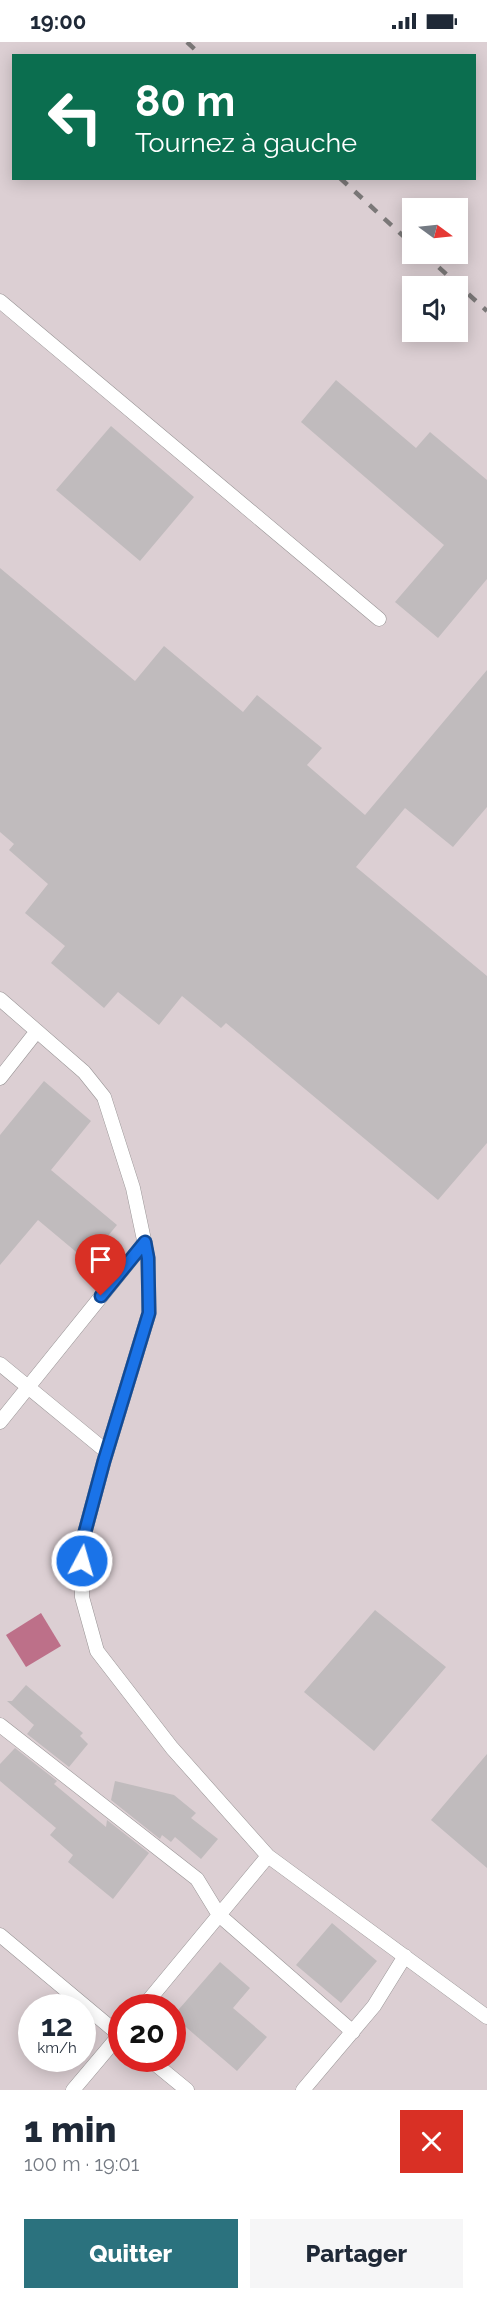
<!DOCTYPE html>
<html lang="fr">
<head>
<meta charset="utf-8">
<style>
  :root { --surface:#fff; --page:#f6f6f7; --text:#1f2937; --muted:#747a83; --accent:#2b727e }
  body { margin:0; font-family:Raleway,sans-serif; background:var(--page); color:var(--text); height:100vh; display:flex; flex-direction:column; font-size:22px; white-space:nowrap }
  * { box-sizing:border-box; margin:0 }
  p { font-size:20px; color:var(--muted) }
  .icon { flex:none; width:33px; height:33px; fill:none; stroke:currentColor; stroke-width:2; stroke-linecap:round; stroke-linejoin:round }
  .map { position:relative; height:2048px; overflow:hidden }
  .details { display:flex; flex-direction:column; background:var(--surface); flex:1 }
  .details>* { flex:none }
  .banner { position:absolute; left:12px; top:12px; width:464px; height:126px; border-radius:0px; box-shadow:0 3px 15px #0003; background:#0b6e4f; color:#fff; overflow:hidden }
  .needle { width:39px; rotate:105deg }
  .controls { position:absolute; left:402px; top:156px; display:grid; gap:12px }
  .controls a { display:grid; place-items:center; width:66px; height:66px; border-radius:0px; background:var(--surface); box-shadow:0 3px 15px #0003; font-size:30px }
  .speed { position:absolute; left:18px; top:1952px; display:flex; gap:12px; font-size:30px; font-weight:700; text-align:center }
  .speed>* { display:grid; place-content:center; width:78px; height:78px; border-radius:50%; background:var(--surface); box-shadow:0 3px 15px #0003; line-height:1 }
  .speed small { font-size:15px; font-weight:400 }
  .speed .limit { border:9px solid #d22; background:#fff; color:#111 }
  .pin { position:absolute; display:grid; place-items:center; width:51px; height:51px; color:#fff; margin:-62px -26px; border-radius:50% 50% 50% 0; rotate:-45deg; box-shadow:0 0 6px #0007 }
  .pin .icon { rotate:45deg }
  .me { position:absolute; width:66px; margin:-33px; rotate:6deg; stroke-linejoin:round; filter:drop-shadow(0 0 4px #0008) }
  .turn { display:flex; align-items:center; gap:21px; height:126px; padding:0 24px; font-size:27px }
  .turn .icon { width:78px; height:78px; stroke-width:2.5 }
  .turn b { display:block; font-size:42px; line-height:51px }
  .round { display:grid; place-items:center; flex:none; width:63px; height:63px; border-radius:0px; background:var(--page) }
  .summary { display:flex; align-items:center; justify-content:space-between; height:102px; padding:0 24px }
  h1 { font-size:36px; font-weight:800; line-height:45px }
  .button { display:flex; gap:12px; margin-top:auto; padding:12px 24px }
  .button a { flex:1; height:69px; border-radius:0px; background:var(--accent); color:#fff; font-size:24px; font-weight:800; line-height:69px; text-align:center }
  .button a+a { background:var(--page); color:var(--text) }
  .status { display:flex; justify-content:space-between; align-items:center; height:42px; padding:0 30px; background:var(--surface); direction:ltr }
  .status svg { height:16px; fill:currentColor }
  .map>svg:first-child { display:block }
  .built { fill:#dccfd3; fill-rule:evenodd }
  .water { fill:#bd7089 }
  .building { fill:#c0bbbd }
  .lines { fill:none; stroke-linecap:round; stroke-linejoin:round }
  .service-casing { stroke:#989495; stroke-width:15 }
  .service { stroke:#fff; stroke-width:14 }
  .rail { stroke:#7b7878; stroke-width:4.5; stroke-dasharray:10 10; stroke-linecap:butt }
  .route-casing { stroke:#114b97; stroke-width:15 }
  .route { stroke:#1a73e8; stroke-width:10 }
</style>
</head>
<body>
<div class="status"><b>19:00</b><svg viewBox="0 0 49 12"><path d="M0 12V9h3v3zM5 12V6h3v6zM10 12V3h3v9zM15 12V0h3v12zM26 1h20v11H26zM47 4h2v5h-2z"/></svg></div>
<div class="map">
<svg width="487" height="2048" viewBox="0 0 487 2048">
  <rect width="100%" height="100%" fill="#e3dedf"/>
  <path class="built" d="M0,0H487V2048H0ZM14,14H474V136H14ZM412,166H458V212H412ZM412,244H458V290H412ZM32,1965H82V2016H32ZM122,1965H172V2016H122Z"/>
  <path class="water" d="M41,1571L61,1604L26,1625L6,1593Z"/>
  <path class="building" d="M336,338L416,406L430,390L487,438V537L438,596L395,560L444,503L301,380Z
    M111,384L194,455L140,519L56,448Z
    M0,526L135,639L164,604L243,670L257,653L322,706L307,723L365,773L487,628V765L453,805L405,766L356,825L487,934V1101L438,1158L226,981L221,986L182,954L159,983L118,950L104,966L51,921L65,904L25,871L48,842L9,808L14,802L0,790Z
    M44,1039L91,1079L51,1128L117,1183L87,1219L38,1178L0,1223V1093Z
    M375,1568L446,1625L374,1709L304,1650Z
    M26,1643L83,1691L80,1694L88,1702L69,1725L27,1692L34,1683L7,1659H12Z
    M15,1706L57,1739L54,1742L106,1785L107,1778L149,1811L113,1857L68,1820L73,1813L50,1793L56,1786L0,1739V1722Z
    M487,1712V1826L431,1778Z
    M115,1739L174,1753L196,1771L191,1776L218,1797L201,1817L175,1795L171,1800L162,1793L160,1797L111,1758Z
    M332,1881L377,1919L341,1961L296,1923Z
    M220,1920L250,1946L233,1966L267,1995L237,2029L173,1974Z"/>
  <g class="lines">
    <g class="service-casing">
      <path id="service" d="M0,259L379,577
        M0,957L84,1030L104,1055L133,1146L148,1217L149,1271L104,1419L82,1501V1555L97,1609L172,1706L268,1814L487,1975
        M0,1036L37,989
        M0,1322L107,1410
        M0,1380L145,1200
        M0,1683L197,1837L219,1873L353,1990
        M0,1893L122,1995
        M143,1965L268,1814
        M148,2016L187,2048
        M73,2048L122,1990
        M303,2048L374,1964L405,1914"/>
    </g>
    <use href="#service" class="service"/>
    <path class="rail" d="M187,0L202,14
      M340,136L412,202
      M424,212L487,269"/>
  </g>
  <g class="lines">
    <g class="route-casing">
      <path id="route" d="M82,1519V1501L104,1419L149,1271L148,1216L145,1200L101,1254"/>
    </g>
    <use href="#route" class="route"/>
  </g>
</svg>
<div class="controls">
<a><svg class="needle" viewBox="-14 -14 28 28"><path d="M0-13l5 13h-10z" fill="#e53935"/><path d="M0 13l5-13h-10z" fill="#747a83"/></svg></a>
<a><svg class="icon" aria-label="sound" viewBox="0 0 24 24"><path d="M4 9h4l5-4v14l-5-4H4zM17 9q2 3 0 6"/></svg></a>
</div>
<div class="speed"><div>12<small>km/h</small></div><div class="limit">20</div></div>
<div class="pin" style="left:101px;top:1254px;background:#d93025"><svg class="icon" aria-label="arrive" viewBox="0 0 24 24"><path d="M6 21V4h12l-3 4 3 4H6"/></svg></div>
<svg class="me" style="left:82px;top:1519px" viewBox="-20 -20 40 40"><circle r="17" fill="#1a73e8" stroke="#fff" stroke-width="3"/><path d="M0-11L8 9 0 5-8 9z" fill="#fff"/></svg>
<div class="banner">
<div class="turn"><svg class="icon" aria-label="left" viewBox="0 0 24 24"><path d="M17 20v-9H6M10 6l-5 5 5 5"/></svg><div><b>80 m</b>Tournez à gauche</div></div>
</div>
</div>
<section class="details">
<div class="summary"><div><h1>1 min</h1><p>100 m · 19:01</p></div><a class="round" style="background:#d93025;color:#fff"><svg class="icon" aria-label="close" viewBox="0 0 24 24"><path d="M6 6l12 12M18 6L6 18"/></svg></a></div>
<div class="button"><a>Quitter</a><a>Partager</a></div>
</section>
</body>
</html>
